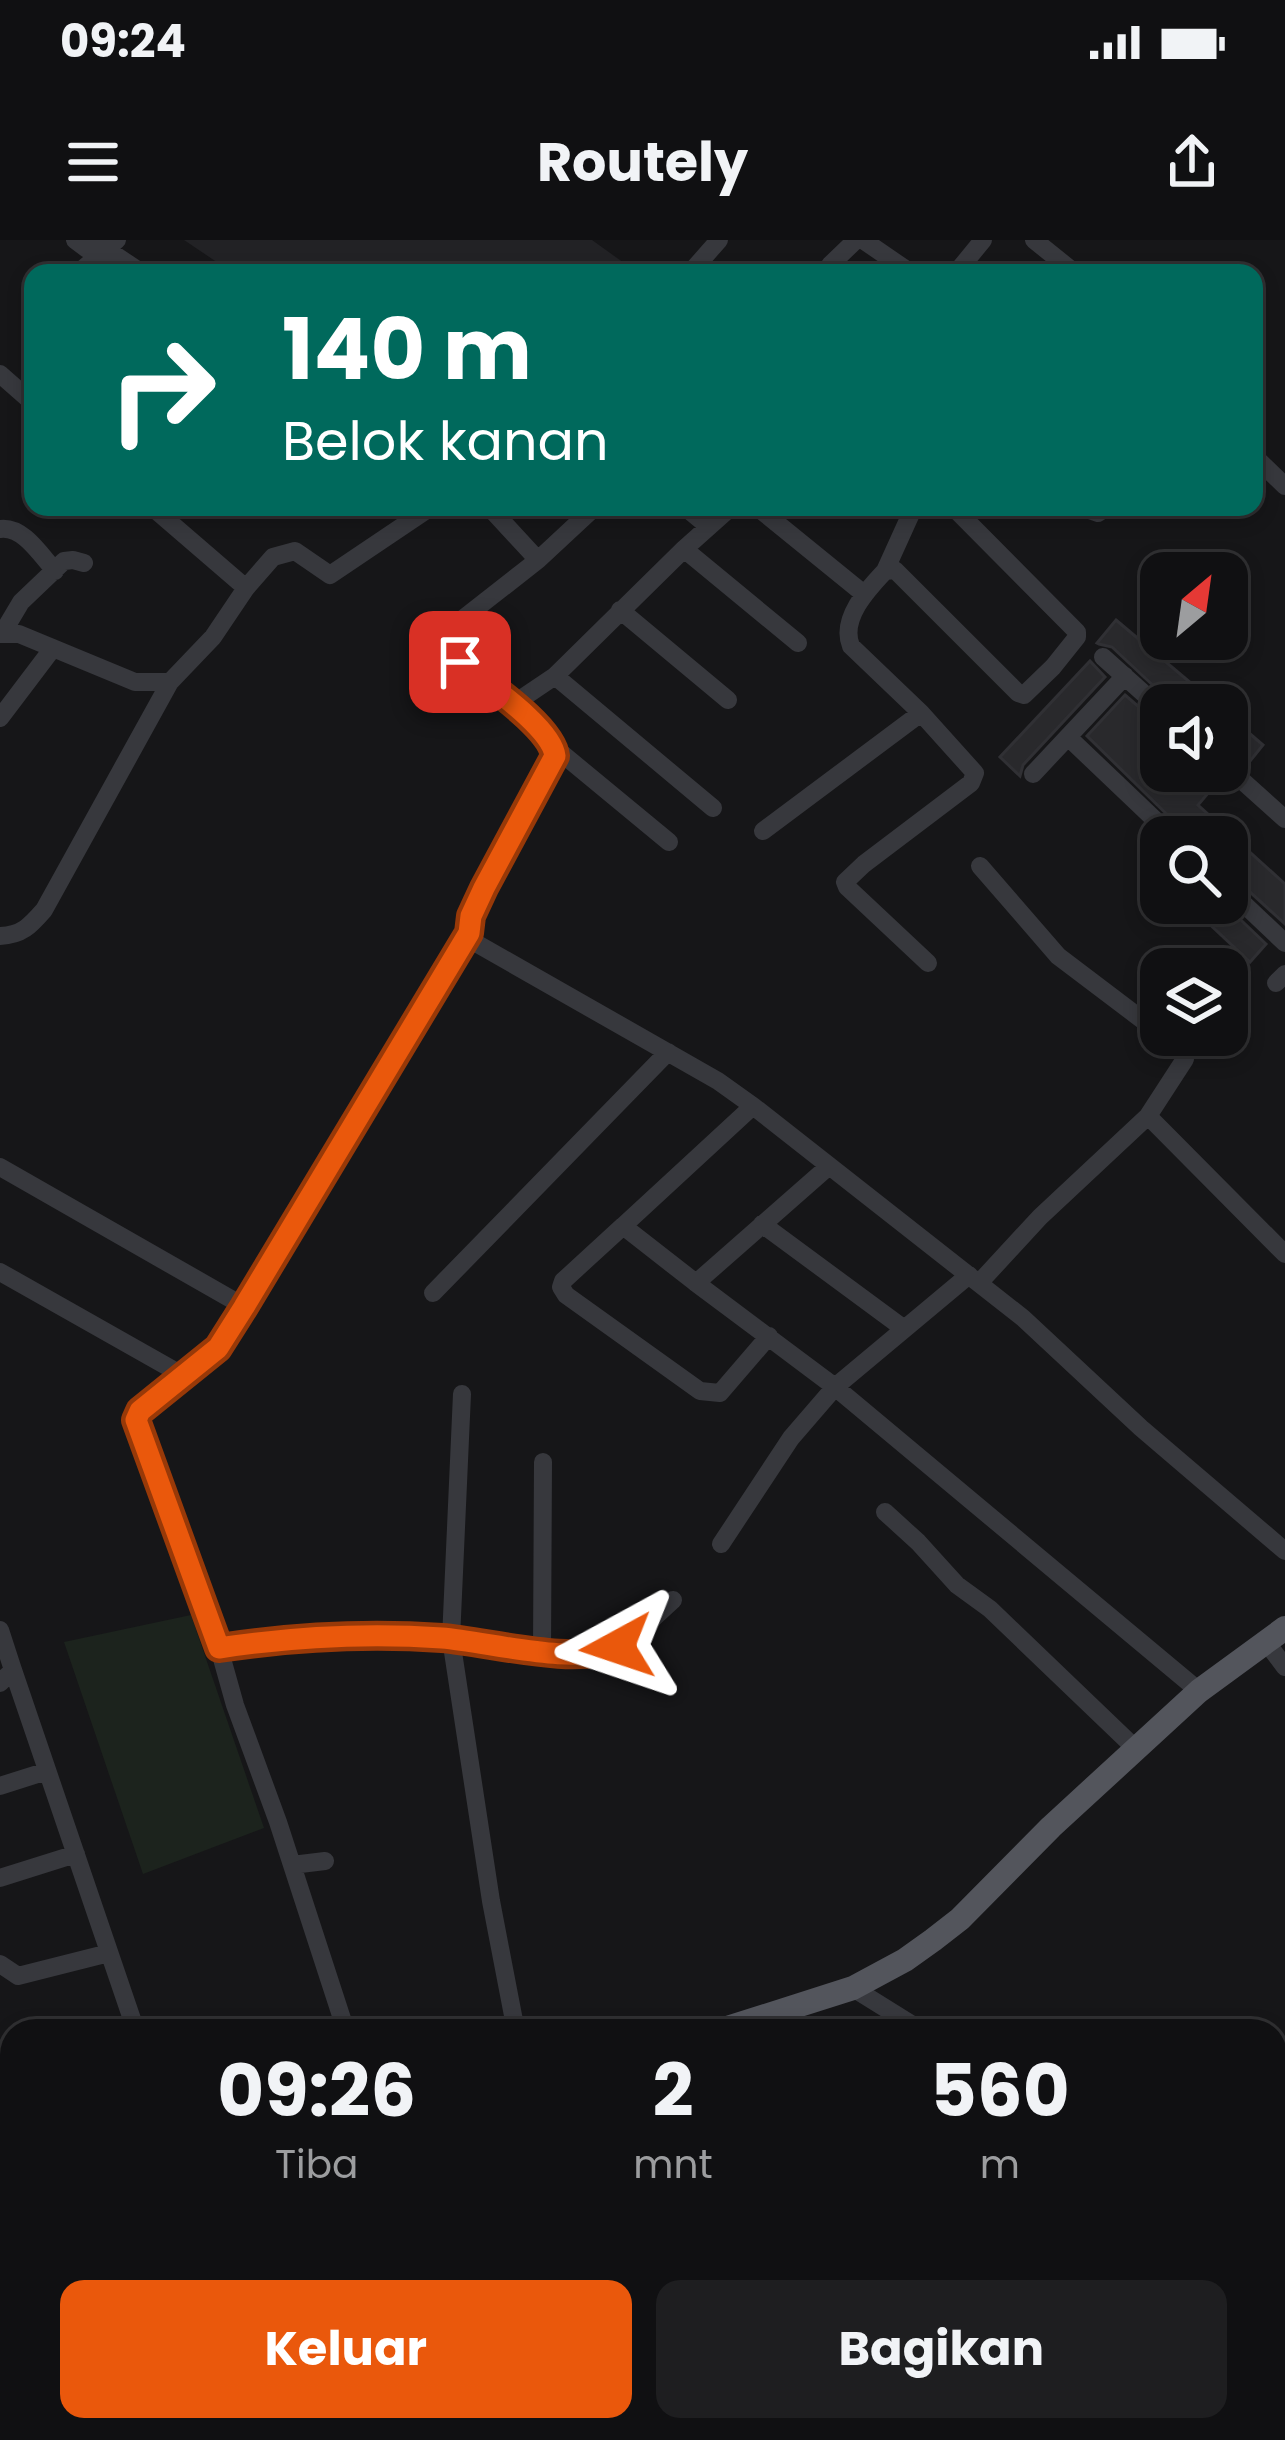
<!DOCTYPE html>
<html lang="id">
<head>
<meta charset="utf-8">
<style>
  :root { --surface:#101012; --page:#1e1e20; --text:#f1f3f6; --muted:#9c9d9f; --line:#303032; --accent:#ea580c }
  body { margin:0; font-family:Poppins,sans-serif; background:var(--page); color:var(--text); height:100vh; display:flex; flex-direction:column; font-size:45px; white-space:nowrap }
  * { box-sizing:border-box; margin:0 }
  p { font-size:39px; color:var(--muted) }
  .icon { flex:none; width:66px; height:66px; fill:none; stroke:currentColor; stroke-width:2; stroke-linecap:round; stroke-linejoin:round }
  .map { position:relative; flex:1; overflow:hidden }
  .panel { position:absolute; left:0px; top:1779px; width:1287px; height:423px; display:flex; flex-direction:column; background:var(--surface); border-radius:36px 36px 0 0; box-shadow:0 6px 18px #0003,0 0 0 3px var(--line) }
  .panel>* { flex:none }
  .guide { position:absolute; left:24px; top:24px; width:1239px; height:252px; border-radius:24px; box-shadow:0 6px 18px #0003,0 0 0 3px var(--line); background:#00695c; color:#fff; overflow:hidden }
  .needle { width:78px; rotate:29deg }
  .tools { position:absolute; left:1140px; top:312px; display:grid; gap:24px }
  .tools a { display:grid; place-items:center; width:108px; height:108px; border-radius:24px; background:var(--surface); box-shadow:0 6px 18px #0003,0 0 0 3px var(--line); font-size:60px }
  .pin { position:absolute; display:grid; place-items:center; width:102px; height:102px; color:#fff; margin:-51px; border-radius:24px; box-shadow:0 6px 18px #0006 }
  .me { position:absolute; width:132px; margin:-66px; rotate:265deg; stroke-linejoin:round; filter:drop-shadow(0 0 9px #0008) }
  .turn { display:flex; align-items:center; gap:42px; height:252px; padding:0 60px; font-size:54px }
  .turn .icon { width:156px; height:156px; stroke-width:2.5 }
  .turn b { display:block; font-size:84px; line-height:102px }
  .eta { display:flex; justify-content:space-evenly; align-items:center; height:204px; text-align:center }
  .eta b { font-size:72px; font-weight:700; line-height:84px }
  .primary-button { display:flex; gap:24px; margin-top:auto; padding:24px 60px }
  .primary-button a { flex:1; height:138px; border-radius:24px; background:var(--accent); color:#fff; font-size:48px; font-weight:700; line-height:138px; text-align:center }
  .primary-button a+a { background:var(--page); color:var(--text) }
  .status { display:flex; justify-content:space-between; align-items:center; height:84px; padding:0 60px; background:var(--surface); direction:ltr }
  .status svg { height:33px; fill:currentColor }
  header { display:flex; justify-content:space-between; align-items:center; height:156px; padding:0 60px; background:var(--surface); font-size:54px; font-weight:700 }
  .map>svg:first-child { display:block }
  .built { fill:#222225 }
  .green { fill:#1c231d }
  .building { fill:#29292c; stroke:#303034; stroke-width:3 }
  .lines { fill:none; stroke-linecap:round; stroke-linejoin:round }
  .minor { stroke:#37383d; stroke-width:18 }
  .major { stroke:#53555c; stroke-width:24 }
  .route-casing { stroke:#983908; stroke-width:30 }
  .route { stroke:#ea580c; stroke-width:21 }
</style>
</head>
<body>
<div class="status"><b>09:24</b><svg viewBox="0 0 49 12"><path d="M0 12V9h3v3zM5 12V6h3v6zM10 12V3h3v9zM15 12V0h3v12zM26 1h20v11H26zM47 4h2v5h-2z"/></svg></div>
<header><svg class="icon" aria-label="menu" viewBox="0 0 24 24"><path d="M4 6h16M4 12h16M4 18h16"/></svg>Routely<svg class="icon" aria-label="share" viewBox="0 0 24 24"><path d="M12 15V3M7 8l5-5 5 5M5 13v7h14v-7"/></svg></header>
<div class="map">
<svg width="1285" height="2200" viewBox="0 0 1285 2200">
  <rect width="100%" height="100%" fill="#161618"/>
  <path class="built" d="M184,0H592L638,33H233Z"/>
  <path class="green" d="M191,1375L264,1588L143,1634L64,1402Z
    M1275,2090L1285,2100V2200H1163L1156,2190H1275Z"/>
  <path class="building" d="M1116,380L1217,465H1174L1112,407L1099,404L1097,403Z
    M1090,421L1105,437L1023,525L1020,536L1000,517Z
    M1125,455L1161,486V531H1214L1220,539L1198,565L1285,644V684L1227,631V597H1190L1087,496Z
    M1227,474L1263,505L1246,526L1235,516L1227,514Z
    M1187,663H1223L1266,704L1250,722Z"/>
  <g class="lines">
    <path class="minor" d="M75,0L87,9H106L142,33
      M863,0L911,33
      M1034,0L1075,33
      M830,25L856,0
      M78,33L117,0
      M690,33L719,0
      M956,33L983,0
      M0,134L33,163
      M1254,216L1285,246
      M152,267L246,348
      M489,267L538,320
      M595,267L538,320L460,381L443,405L444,410C469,429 552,488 555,516L471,676L469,693L474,702L718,841L753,866L1023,1078L1141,1188L1285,1311
      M685,267L708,286
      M757,267L864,354
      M1081,267L1098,273L1107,267
      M0,289C23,286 40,314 55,331
      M684,309L798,403
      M885,331L914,267
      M620,370L728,460
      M0,394H19L135,442H170L213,397L246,348L273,317L295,311L330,335L431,267
      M2,394L21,362L64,321L73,320L84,323
      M1103,417L1161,469
      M555,436L713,568
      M512,465L555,436L684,309L731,267
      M0,478L53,408
      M1068,497L1173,597
      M554,507L669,602
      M1227,527L1285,579
      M1033,534L1125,436
      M763,591L921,473
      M980,626L1058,716L1161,794
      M1227,648L1285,703
      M0,696C22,695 30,686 44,670L170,442
      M928,723L847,647L845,642L864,624L971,543L975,533L921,473L851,406C840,379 867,350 885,331L895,330L1018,453L1024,455L1053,427L1077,397V392L953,267
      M1276,743L1285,734
      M1148,876L1185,819L1182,810L1163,795
      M0,927L245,1067
      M828,927L696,1043L835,1147L1199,1451
      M762,984L903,1088
      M623,986L753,866
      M0,1032L184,1136
      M980,1042L1040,977L1148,876L1285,1014
      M696,1043L623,986L563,1041L561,1047L566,1055L700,1151L720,1153L769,1096
      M433,1053L668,812
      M462,1154L451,1399L491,1661L516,1791
      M885,1272L918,1302L957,1345L990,1369L1136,1509
      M721,1304L791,1198L835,1147L969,1035
      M0,1390L13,1430L0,1443
      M1267,1403L1285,1427
      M219,1408L136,1180L137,1175L218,1108L469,693
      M542,1410L543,1222
      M13,1430L136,1791
      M0,1546L47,1531
      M292,1625L325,1621
      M0,1638L76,1614
      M0,1724L18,1736L109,1713
      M853,1748L922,1791
      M346,1791L278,1582L235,1465L219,1408L328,1398H437L585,1415C626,1410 644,1386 673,1360
      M1275,2071L1285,2076
      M1275,2109L1285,2120
      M489,2190L509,2200
      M666,2190L751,2200
      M531,2200L533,2190
      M903,2200L913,2190
      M1068,2200L1077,2190"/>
    <path class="major" d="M718,1791L853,1748L905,1720L933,1700L960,1679L1051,1587L1199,1451L1285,1388
      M0,1953L12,1947"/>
  </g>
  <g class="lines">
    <g class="route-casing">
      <path id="route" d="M460,422C484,442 552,487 555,516L484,648L471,676L469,693L244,1067L218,1108L140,1171L136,1180L219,1408C292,1397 369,1393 442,1398C490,1402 574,1426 617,1407"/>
    </g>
    <use href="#route" class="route"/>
  </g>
</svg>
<div class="tools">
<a><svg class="needle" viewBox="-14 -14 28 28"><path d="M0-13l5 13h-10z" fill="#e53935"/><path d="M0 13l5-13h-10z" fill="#9c9d9f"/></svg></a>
<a><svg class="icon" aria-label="sound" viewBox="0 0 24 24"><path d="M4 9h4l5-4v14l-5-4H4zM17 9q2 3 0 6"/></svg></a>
<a><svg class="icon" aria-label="search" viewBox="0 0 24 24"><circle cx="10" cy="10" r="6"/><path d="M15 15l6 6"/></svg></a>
<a><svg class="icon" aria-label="layers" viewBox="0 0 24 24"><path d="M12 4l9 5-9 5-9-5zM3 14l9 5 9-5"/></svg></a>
</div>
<div class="pin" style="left:460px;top:422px;background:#d93025"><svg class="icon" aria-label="arrive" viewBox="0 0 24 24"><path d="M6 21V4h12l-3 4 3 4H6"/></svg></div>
<svg class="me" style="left:617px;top:1407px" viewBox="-20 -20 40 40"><path d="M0-17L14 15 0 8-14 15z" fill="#ea580c" stroke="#fff" stroke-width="4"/></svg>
<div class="guide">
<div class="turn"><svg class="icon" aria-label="right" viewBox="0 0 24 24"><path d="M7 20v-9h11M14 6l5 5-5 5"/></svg><div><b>140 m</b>Belok kanan</div></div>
</div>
<section class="panel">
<div class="eta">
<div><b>09:26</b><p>Tiba</p></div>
<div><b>2</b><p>mnt</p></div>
<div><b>560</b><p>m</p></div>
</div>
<div class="primary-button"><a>Keluar</a><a>Bagikan</a></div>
</section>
</div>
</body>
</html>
